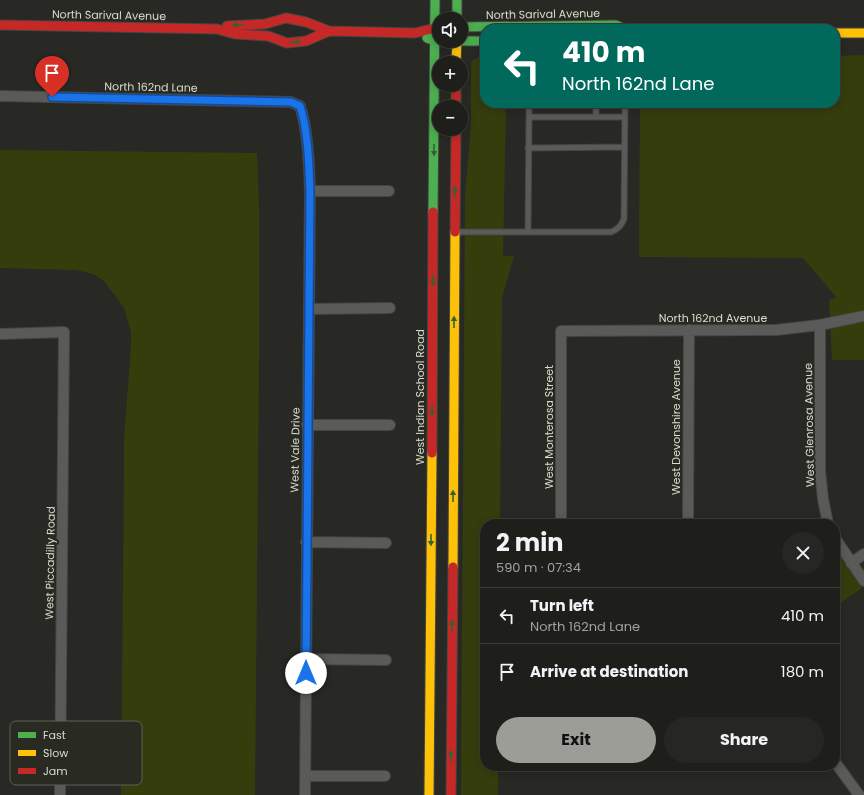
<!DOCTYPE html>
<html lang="en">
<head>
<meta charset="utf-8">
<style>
  :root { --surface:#1e1f1b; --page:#262724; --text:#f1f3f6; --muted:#a1a2a3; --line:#3c3d3a; --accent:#9b9d96 }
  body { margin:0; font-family:Poppins,sans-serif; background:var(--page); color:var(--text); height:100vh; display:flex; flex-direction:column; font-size:15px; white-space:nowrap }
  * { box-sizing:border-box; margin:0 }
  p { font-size:13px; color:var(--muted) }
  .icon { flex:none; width:22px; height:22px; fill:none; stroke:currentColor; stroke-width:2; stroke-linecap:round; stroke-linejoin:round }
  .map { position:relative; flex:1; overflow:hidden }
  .details { position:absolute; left:480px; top:519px; width:360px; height:252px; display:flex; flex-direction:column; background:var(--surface); border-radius:16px; box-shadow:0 2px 10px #0003,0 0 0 1px var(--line) }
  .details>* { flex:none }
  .top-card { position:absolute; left:480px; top:24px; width:360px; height:84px; border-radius:16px; box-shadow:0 2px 10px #0003,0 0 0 1px var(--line); background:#00695c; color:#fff; overflow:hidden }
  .tools { position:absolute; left:432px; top:12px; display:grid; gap:8px }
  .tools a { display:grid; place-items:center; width:36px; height:36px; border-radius:50%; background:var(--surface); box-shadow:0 2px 10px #0003,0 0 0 1px var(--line); font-size:20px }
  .pin { position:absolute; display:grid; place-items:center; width:34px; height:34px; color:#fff; margin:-41px -17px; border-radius:50% 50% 50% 0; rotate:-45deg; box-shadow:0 0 4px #0007 }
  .pin .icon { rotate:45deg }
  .me { position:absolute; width:44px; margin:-22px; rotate:0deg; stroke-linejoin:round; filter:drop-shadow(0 0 3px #0008) }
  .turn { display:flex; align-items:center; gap:14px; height:84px; padding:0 16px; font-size:18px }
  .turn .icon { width:52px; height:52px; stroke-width:2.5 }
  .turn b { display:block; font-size:28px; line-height:34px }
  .round { display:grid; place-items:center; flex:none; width:42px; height:42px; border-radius:21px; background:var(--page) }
  .summary { display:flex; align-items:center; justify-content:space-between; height:68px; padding:0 16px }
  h1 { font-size:24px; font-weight:700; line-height:30px }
  .primary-button { display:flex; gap:8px; margin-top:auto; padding:8px 16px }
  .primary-button a { flex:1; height:46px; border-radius:24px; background:var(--accent); color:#111; font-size:16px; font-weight:700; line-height:46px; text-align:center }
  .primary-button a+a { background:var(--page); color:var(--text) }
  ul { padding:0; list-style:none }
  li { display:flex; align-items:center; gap:12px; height:56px; padding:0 16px; border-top:1px solid var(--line) }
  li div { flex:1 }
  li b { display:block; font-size:15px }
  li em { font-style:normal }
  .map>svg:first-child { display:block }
  .green { fill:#353d0d }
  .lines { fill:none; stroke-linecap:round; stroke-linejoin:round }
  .lane-casing { stroke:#454641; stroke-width:7 }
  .street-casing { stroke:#454641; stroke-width:12 }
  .fast-casing { stroke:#454641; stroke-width:11 }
  .slow-casing { stroke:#454641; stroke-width:11 }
  .jam-casing { stroke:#454641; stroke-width:11 }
  .lane { stroke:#5a5b58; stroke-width:5 }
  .street { stroke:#5a5b58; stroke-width:10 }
  .fast { stroke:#4caf50; stroke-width:9 }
  .slow { stroke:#ffc107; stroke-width:9 }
  .jam { stroke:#c62828; stroke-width:9 }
  .oneway { fill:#376034 }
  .route-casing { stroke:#114b97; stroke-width:10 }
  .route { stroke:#1a73e8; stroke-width:7 }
  .labels { text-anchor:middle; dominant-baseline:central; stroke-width:4; stroke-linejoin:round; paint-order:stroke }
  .street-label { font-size:11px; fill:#d9dbd4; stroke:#292b22 }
  .key { fill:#292b22; stroke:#5e6057; stroke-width:1 }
  .key-label { font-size:11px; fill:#d9dbd4 }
</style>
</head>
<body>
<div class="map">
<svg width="864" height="795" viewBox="0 0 864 795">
  <rect width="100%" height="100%" fill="#282924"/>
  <path class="green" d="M485,54V103H506L503,256H514L502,298L500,524H485V766H498V795H461L465,195L471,125V61Z
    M864,55V360H832L829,300L836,297L803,258L639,257L640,103H835V56Z
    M0,150L257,153L259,205V357L255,795H121L124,471V439L131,346V332L124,308L104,281L93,274L76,270L0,268Z
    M835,550L862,588L835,607Z"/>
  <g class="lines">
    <g class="lane-casing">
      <path id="lane" d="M529,117V103
        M596,117V103
        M528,148L624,147
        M456,232H611C618,229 621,226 624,219L625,103
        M528,232L529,117H625"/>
    </g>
    <g class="street-casing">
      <path id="street" d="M0,96L291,102L300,106C308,130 309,165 310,191L305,795
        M310,191H389
        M309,309L390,308
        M820,325V471L823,499L828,524
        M0,334L64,332L60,795
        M307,425H390
        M561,524V331L776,330L820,325L864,316
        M688,524L689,330
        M835,538L864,581
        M306,542L386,543
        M851,563L864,554
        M306,659L386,660
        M835,762L859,795
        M305,776H385"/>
    </g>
    <g class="fast-casing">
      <path id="fast" d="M457,0V19
        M461,27L616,25L625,29
        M427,38L435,41H485
        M433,212L435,0"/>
    </g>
    <g class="slow-casing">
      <path id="slow" d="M835,33H864
        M456,63L457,41
        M453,567L455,232
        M429,795L432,453"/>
    </g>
    <g class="jam-casing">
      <path id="jam" d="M0,25L217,29L235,34L268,36L287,43L306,41L329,31
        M227,26L265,24L286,18L306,22L329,31L415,33L439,27
        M456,85V107
        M455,232L456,129
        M432,453L433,212
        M451,795L453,567"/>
    </g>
    <use href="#lane" class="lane"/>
    <use href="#street" class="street"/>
    <use href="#fast" class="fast"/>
    <use href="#slow" class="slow"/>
    <use href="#jam" class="jam"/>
  </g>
  <defs><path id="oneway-solid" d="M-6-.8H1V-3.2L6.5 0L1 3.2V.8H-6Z"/></defs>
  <g class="oneway">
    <use href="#oneway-solid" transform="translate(238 25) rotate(177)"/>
    <use href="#oneway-solid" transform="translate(295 42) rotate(-7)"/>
    <use href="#oneway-solid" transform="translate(434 150) rotate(90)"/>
    <use href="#oneway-solid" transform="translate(455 192) rotate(-90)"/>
    <use href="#oneway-solid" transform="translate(433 280) rotate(90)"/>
    <use href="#oneway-solid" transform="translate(454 322) rotate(-90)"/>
    <use href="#oneway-solid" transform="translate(432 410) rotate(90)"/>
    <use href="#oneway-solid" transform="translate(453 496) rotate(-90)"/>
    <use href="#oneway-solid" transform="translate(431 540) rotate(90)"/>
    <use href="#oneway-solid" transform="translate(452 626) rotate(-90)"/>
    <use href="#oneway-solid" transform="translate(451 756) rotate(-90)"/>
  </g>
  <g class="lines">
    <g class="route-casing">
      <path id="route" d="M52,97L291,102L300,106C308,130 309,165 310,191L306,673"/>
    </g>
    <use href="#route" class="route"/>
  </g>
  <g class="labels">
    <g class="street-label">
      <text transform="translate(543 14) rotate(-1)">North Sarival Avenue</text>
      <text transform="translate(109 15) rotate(1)">North Sarival Avenue</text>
      <text transform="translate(151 87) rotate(1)">North 162nd Lane</text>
      <text x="713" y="318">North 162nd Avenue</text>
      <text transform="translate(420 397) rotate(-90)">West Indian School Road</text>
      <text transform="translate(809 425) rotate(-91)">West Glenrosa Avenue</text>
      <text transform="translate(549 427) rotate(-90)">West Monterosa Street</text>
      <text transform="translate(676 427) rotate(-90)">West Devonshire Avenue</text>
      <text transform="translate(295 450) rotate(-89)">West Vale Drive</text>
      <text transform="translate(50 563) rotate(-89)">West Piccadilly Road</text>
    </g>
  </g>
  <rect x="10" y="721" width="132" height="64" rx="6" class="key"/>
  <rect x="18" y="732" width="18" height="6" fill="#4caf50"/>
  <rect x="18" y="750" width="18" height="6" fill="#ffc107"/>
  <rect x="18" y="768" width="18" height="6" fill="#c62828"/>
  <g class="key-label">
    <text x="43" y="739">Fast</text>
    <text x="43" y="757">Slow</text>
    <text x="43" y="775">Jam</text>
  </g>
</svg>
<div class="tools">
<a><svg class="icon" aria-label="sound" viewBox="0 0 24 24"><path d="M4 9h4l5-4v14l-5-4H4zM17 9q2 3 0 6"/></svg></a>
<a>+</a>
<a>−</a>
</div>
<div class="pin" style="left:52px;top:97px;background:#d93025"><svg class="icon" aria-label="arrive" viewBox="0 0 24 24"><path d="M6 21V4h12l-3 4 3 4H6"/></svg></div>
<svg class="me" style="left:306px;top:673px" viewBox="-20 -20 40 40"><circle r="19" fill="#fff"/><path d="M0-13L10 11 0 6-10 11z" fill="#1a73e8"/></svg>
<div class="top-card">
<div class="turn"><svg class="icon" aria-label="left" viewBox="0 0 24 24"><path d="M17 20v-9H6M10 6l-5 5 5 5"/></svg><div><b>410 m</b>North 162nd Lane</div></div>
</div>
<section class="details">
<div class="summary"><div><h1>2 min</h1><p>590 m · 07:34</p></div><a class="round"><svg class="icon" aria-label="close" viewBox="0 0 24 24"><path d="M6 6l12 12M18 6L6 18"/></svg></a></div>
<ul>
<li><svg class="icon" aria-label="left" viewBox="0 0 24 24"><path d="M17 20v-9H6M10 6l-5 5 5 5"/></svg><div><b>Turn left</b><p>North 162nd Lane</p></div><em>410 m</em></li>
<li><svg class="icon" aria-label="arrive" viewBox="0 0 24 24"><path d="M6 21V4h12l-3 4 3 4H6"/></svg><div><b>Arrive at destination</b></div><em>180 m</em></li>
</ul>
<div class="primary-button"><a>Exit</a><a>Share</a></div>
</section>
</div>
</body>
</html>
